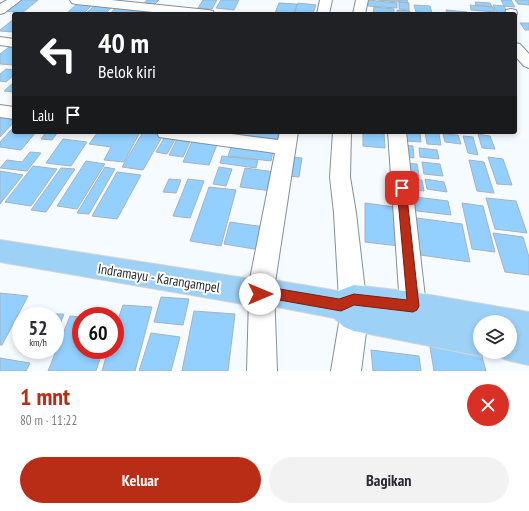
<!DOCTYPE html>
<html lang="id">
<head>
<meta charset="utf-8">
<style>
  :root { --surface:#fff; --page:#f2f2f3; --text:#2b2b33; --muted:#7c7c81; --accent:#b92c16 }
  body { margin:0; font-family:"PT Sans Narrow",sans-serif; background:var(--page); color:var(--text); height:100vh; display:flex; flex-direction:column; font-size:15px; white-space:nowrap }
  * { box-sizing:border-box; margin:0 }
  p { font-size:13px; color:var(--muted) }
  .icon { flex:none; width:22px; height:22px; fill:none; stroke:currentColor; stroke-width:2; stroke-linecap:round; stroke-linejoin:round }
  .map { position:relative; height:371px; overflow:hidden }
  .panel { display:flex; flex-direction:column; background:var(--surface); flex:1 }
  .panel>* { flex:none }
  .guide { position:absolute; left:12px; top:12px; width:505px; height:122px; border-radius:4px; box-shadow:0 2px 6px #0003; background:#202124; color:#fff; overflow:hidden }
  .buttons { position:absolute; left:473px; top:315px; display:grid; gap:8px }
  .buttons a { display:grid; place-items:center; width:44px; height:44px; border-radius:50%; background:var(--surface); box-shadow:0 2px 6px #0003; font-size:20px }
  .speed { position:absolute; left:12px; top:307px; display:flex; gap:8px; font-size:20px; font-weight:700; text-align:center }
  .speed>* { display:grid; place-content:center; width:52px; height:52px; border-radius:50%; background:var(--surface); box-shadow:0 2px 6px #0003; line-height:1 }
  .speed small { font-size:10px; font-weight:400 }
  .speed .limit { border:6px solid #d22; background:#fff; color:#111 }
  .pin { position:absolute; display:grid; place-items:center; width:34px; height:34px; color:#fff; margin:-17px; border-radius:8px; box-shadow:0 2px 6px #0006 }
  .me { position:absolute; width:44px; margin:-22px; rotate:90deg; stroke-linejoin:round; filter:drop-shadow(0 0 3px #0008) }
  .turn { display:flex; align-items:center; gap:14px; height:84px; padding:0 20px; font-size:18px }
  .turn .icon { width:52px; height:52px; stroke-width:2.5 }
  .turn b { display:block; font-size:28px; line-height:34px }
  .then { display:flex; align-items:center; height:38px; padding:0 20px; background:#0003; gap:8px; font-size:15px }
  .round { display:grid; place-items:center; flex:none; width:42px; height:42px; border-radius:21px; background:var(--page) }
  .summary { display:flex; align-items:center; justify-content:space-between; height:68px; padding:0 20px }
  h1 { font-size:24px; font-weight:600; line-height:30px; color:var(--accent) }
  .button { display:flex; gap:8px; margin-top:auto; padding:8px 20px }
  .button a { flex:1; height:46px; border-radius:24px; background:var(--accent); color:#fff; font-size:16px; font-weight:600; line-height:46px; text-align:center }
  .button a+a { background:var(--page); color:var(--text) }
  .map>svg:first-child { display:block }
  .building { fill:#93d0ff; stroke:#a6b2bc }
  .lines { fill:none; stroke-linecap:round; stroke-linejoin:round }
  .minor-casing { stroke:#859099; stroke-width:2 }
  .major-casing { stroke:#d4d5d5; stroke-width:2 }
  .minor { fill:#fff; fill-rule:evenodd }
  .major { fill:#9dd1f6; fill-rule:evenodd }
  .route { fill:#b92c16; stroke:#781d0e }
  .labels { text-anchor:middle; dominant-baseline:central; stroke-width:4; stroke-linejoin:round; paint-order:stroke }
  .near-street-label { font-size:14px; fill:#272c2f; stroke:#fff }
</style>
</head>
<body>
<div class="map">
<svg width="529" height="371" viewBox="0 0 529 371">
  <rect width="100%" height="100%" fill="#f6fbff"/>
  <path class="building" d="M20,0H38L22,13L5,11Z
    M147,0H159L154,5L143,4Z
    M203,0H217L212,9L198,8Z
    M221,0H239L234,10L216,8Z
    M368,0L397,3V8L368,6Z
    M379,0H407L408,3L378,0Z
    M501,0H511L515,7L504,6Z
    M515,0H529V5L518,4Z
    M79,2L94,3L83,14H66Z
    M399,2L409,3V10L399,9Z
    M475,2L490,3L492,7L476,5Z
    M279,3L297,4L294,14L275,13Z
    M298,3L316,5L313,14H294Z
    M96,4L113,6L105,14H85Z
    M414,5L430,6L432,13L416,12Z
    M470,5L493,7L495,12L471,10Z
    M493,5L504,6L508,14L497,13Z
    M116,7L148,10L145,14H110Z
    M374,7L394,9V14H373Z
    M397,10L410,11V14H397Z
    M446,10L467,12V14H447Z
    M14,19V32L0,31V30Z
    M520,23H529V30H525Z
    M13,44L14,65L0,64V54Z
    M6,69L14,70V75L6,82L0,81V74Z
    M14,82V92L4,91Z
    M4,113L14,114V122L0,137V117Z
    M14,127V132H36L21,150L0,147V142Z
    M46,132H58L52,140L41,139Z
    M98,132H140L124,162L104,160L111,147L89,144Z
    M143,132L163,135L143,170L122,167Z
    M241,132H278L277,139L240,135Z
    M363,132H384L385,148L363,146Z
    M404,132H420L421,142L405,141Z
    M425,132L439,134L441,145L427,144Z
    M443,134L458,135L461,144L445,142Z
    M478,134L490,136L495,149L482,148Z
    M166,135L177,136L167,154L156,152Z
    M179,135L192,137L183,157L169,155Z
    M463,136L473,137L478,155L468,153Z
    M63,139L87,142L71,166L46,163Z
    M193,139L218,142L209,165L183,162Z
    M233,142L274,147L271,161L228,156Z
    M401,145L413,146L414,158L402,156Z
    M419,148L437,150L439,159L420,157Z
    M30,152L41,153L27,171L0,168L7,160L22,162Z
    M222,156L258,160L256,168L220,163Z
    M291,157L302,158L299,177L287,176Z
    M488,157L503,159L512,185L497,184Z
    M469,160L484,162L494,193L477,191Z
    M86,161L105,164L77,209L57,206Z
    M422,162L440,164L443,176L424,174Z
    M402,163L417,164L419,176L404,174Z
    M33,166L57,169L31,206L5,202Z
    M105,167L115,169L89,214L77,213Z
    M219,167L232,169L226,186L213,184Z
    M61,168L75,169L46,212L31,210Z
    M245,168L275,172L272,191L240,187Z
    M0,171L23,175L0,204Z
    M117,172L141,175L117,219L92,216Z
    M404,178L422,180L424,191L406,189Z
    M169,179L181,180L176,193L163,192Z
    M188,179L204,181L190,218L173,216Z
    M425,179L444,182L447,192L427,189Z
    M209,187L236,190L221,246L190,241Z
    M408,196L448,201L451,215L409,210Z
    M486,198L516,201L527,233L495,229Z
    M365,203L395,207L399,246L365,242Z
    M462,203L483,206L495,252L472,249Z
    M409,217L462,224L470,262L413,254Z
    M230,222L264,227L260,250L224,244Z
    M493,233L523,237L529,257V275L505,272Z
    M0,293L28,296L2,345H0Z
    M161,297L189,299L183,325L154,322Z
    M123,305L152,307L135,371H102L108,350H115V329Z
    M194,311L235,314L228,371H182Z
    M28,314H64L55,337V316H27Z
    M70,316L81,317V350H103L96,371H48Z
    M151,333L180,337L171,371H139Z
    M430,347L481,353L486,371H434Z
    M371,350L419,356L421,371H373Z
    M0,358L30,363L26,371H0Z"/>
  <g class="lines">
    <g class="minor-casing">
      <path id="minor" d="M7,0H21L4,13L0,14V4Z
        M70,0H111L208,10L213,11L214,14H172L76,4L72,3Z
        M320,0H332L329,14H317Z
        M356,0H368L365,14H353Z
        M511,9L516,10L517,13L516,17L515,14H505L506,10Z
        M0,37L14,39V47L0,45Z
        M515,43L520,44L529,54V68L524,66L515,56Z
        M0,105L14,107V119L0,117Z
        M157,132H216L278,140L280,132H298L274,289L277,371H247L249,298L247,294L275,153L166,138L159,137Z
        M333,132H351L350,177L356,213L368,317L361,371H331L340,317L334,213L330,177Z
        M388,132H406L426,306L422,315L413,319L404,315L400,306Z"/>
    </g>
    <g class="major-casing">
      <path id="major" d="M0,240L258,280L267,279L338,291L354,285L413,292L529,312V365L510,361L499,357L498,352H510V322H480V352H489L480,356L354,331L344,327L334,318L267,305L260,307L0,262Z"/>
    </g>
    <use href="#minor" class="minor"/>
    <use href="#major" class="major"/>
  </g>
  <path class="route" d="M402,185L406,188L419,306L417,310L413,312L354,305L341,311L268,298L260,300L256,298L254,294L258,288L262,286L339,299L354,294L407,300L397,188Z"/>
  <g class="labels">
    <g class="near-street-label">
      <text transform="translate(159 278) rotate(9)">Indramayu - Karangampel</text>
    </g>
  </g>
</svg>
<div class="buttons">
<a><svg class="icon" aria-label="layers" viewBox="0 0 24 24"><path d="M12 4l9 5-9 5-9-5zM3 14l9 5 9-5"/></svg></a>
</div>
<div class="speed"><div>52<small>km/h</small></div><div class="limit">60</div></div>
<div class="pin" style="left:402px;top:188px;background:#d93025"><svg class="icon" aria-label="arrive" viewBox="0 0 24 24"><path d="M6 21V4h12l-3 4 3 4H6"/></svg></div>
<svg class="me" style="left:260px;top:294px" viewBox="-20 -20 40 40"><circle r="19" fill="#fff"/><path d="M0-13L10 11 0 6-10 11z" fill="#b92c16"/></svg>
<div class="guide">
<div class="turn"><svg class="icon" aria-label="left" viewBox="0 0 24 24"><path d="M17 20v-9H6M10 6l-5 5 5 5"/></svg><div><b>40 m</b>Belok kiri</div></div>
<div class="then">Lalu<svg class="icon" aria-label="arrive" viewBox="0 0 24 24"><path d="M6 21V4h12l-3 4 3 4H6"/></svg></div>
</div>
</div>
<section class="panel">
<div class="summary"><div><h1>1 mnt</h1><p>80 m · 11:22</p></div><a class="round" style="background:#d93025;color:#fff"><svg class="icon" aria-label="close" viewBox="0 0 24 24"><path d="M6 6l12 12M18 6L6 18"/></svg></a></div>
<div class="button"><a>Keluar</a><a>Bagikan</a></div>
</section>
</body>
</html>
